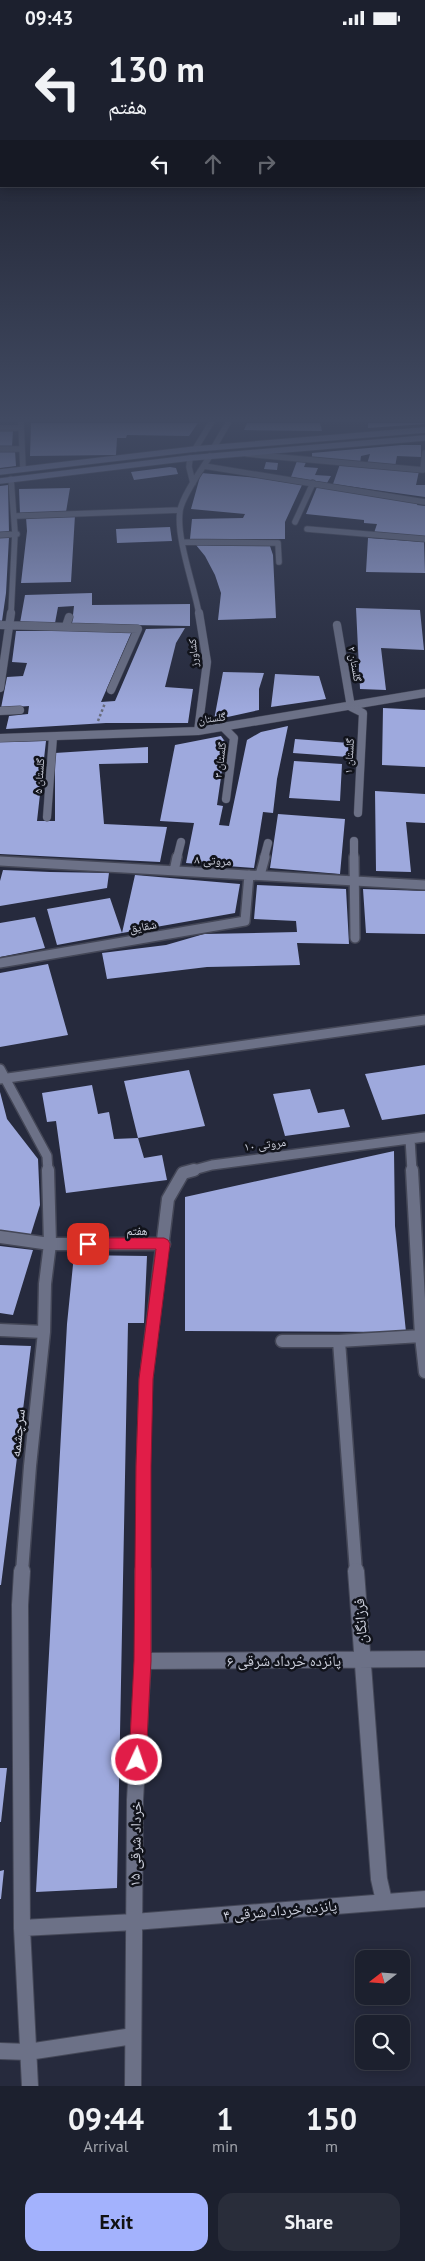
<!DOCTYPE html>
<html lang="en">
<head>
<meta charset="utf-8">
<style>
  :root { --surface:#1c202e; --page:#292d3a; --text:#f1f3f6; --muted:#a0a3aa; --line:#3a3e4a; --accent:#a3b2fd }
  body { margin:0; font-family:"PT Sans","Noto Naskh Arabic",sans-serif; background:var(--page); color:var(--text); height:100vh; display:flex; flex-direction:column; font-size:19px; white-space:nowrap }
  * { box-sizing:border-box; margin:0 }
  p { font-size:16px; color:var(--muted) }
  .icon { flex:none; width:28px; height:28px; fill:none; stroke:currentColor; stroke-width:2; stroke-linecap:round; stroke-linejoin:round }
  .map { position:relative; height:2051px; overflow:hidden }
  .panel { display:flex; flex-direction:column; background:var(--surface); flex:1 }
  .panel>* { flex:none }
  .top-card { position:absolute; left:0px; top:0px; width:425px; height:152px; box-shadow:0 2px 12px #0003,0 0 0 1px var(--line); background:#1c202e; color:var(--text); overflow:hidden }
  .needle { width:32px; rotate:253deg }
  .fabs { position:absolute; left:355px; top:1915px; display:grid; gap:10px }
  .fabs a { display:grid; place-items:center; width:55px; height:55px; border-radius:10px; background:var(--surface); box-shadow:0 2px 12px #0003,0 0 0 1px var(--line); font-size:25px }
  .pin { position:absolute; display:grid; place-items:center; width:42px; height:42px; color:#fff; margin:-21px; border-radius:10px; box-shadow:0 2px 8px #0006 }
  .me { position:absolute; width:55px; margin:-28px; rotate:3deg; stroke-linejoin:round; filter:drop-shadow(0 0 4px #0008) }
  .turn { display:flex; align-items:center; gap:18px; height:105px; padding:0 25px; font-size:22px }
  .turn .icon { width:65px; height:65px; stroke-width:2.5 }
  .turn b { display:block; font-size:35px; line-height:42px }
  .lanes { display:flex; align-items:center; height:48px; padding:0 25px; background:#0003; justify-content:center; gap:25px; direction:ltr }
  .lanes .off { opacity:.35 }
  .eta { display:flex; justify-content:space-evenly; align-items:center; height:85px; text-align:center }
  .eta b { font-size:30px; font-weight:700; line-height:35px }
  .primary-button { display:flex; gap:10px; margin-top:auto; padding:10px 25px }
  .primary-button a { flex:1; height:58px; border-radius:15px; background:var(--accent); color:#111; font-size:20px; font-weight:700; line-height:58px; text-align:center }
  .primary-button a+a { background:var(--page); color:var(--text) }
  .status { display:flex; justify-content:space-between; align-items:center; height:35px; padding:0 25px; background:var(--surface); direction:ltr }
  .status svg { height:14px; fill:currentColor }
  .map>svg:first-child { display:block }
  .building { fill:#9ea9dd }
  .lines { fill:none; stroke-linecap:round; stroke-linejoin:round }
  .minor-far4-casing { stroke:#444757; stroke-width:7 }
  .minor-far3-casing { stroke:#444757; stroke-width:9 }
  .minor-far2-casing { stroke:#444757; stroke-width:12 }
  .minor-far1-casing { stroke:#444757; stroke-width:15 }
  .minor-casing { stroke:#444757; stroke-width:18 }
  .secondary-casing { stroke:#444757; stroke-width:7 }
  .path { stroke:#686c7c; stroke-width:2.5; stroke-dasharray:2.5 2.5; stroke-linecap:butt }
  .minor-far4 { stroke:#6c7187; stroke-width:5.5 }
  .minor-far3 { stroke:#6c7187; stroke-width:8 }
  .minor-far2 { stroke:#6c7187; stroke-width:9 }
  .minor-far1 { stroke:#6c7187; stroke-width:12 }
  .minor { stroke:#6c7187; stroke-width:16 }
  .secondary { stroke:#7c84ab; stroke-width:5.5 }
  .route { fill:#e11d48; stroke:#92132f }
  .labels { text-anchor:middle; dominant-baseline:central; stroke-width:5; stroke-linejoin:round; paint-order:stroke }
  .far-street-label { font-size:11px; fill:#cdd0dd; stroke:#11131b }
  .street-label { font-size:12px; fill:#cdd0dd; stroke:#11131b }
  .near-street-label { font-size:15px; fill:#cdd0dd; stroke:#11131b }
</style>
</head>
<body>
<div class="status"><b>09:43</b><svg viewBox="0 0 49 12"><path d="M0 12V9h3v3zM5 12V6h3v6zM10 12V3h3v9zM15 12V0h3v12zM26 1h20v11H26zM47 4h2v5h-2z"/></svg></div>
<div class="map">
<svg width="425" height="2051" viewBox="0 0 425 2051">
  <rect width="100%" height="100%" fill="#262a3d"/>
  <path class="building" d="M31,388H198L189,401L127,400L126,403H117L116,420L30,421Z
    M247,388H320L322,396L244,395Z
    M368,388H424V389L368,393Z
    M0,395H13L12,412H0Z
    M402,410H421V422L397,421L395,432L367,429L370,419L361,421L360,429L312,424V418Z
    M15,416L16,431L0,433V417Z
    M297,426L306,427L304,432L318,433L315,440L331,441L327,448L291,442Z
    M266,427L278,428L277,435L264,434Z
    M340,429L419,436L416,450H425V462L333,449Z
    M170,432L176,433L178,439L134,445L131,437Z
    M201,438L259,443L302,450L285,487V504H190L192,484L243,483L245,479L191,474Z
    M8,450L9,497L0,498V451Z
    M317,452L418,467L417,470L425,471V502L374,498L377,489L364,488V485L306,479Z
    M70,453L66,477L20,479L19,454Z
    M75,480L71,547L21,548L27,496L26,482Z
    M170,492L172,506L117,508L116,494Z
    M9,502L6,558L2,586H0V503Z
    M368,503L424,507L425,538L366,537Z
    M196,510L270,511L273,520L276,583L218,585L221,558L215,540L205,521Z
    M92,558V570L190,569V591L72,589L74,571L58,572L55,588H20L25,560Z
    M356,573L420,575L424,615L381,613L386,655L360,654Z
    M185,593L176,608L165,652L193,654L188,688H106L6,694L9,681L28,679L29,671L1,673L7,642L23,641L27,628L12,627L16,596H132L101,667L115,666L146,594Z
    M223,637L264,638L259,654V675L214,685Z
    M275,639L319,641L326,664L271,672Z
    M383,673L425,675V732L382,730Z
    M288,691L277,744L273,778L263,777L254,833L186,828L194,788L160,786L175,710L221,701L226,708L217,770L223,771L219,790L229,791L247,705L261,697Z
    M295,704L349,708L348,722L293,718Z
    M46,706L37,786H55V718L148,712V728L99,729L104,789L167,792L160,827L0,819V707Z
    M294,726L342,729L340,766L289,763Z
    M375,756L425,759V788L406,787L411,837L376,836Z
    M278,779L345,784L340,839L270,833Z
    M3,835L50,837L109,838L107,853L0,871V846Z
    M135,840L240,849L235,878L122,898Z
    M257,850L346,854L349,909L297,908L300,930L207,932L107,944L102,918L166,910L204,899L297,897L296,886L254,884Z
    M363,854L425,856V899L366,898Z
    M110,863L122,898L57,910L47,874Z
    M35,882L45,913L0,922V888Z
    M48,929L68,1000L0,1012V938Z
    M425,1030V1079L382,1085L365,1039Z
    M189,1035L205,1091L138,1103L144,1123L162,1120L167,1145L66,1158L56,1086L47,1087L42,1058L92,1050L98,1079L109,1077L114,1104L138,1103L124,1046Z
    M310,1054L318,1078L344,1074L350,1092L285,1101L273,1059Z
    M0,1057L7,1084L38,1124L40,1170L30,1202L0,1198Z
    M394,1116L395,1191L406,1297L185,1296V1162Z
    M0,1211L33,1215L13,1280L0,1278Z
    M74,1220L147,1221L144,1288H128L117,1853L36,1857L67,1289Z
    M0,1310L31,1311L1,1550H0Z
    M0,1733H7L1,1787H0Z
    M4,1835L1,1864H0V1836Z"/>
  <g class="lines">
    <g class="minor-far4-casing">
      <path id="minor-far4" d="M21,388L23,434
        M0,393H20
        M214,412L228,388
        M0,414H22
        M195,414L211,388
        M247,419L423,435L425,418
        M190,423L189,432L193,448
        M204,431L425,467
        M11,444L15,498L11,579
        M16,481L180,475
        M295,487L313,448
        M307,494L425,504
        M0,500L17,499
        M182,507L278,508L279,527
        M199,579C194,550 176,503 180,476C182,461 202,434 210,421"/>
    </g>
    <g class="minor-far3-casing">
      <path id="minor-far3" d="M0,590L138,594L111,655
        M337,590L351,672L363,678L358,778
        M66,591L69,582
        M0,653L11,578
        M0,676L20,675
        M223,692L234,703L226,764
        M198,696L207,627L199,578
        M0,703L198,696L425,658
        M47,782L53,702
        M354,806V823
        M177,823L181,807
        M264,823L268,808"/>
    </g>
    <g class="minor-far2-casing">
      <path id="minor-far2" d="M354,822L355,903
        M0,826L425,850
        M174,836L177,822
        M260,840L265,822
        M0,928L245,886L249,840
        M0,1034L47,1121L48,1136
        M0,1044L425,985
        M410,1104L412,1136
        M190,1136L212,1130L425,1102"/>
    </g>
    <g class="minor-far1-casing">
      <path id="minor-far1" d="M0,1202L50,1209H164
        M0,1295L44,1297
        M421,1301L425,1337
        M282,1306H339L421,1301L412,1135
        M339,1306L356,1537
        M22,1537L30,1431L44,1297L45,1249L50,1209L48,1135
        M143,1537V1431L146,1344L168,1164L183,1138L194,1135"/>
    </g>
    <g class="minor-casing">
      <path id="minor" d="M22,1536L20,1570L22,1893L30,2051
        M356,1536L379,1844L384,1866
        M143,1626L425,1624
        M22,1893L134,1887L425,1864
        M0,2016L28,2017L133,2001
        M133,2051L135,1765L143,1626V1536"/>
    </g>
    <g class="secondary-casing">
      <path id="secondary" d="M0,437L195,414L425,395
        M0,446L190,423L425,403"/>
    </g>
    <path class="path" d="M98,686L105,668"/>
    <use href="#minor-far4" class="minor-far4"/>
    <use href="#minor-far3" class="minor-far3"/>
    <use href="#minor-far2" class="minor-far2"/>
    <use href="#minor-far1" class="minor-far1"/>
    <use href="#minor" class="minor"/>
    <use href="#secondary" class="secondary"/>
  </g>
  <linearGradient id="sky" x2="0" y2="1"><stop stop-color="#151722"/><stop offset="0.57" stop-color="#414a62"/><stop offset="1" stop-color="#414a62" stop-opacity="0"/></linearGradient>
  <rect width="425" height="675" fill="url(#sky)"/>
  <path class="route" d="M88,1203H164L168,1205L170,1209L153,1344L151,1431V1626L146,1725L144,1732L137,1734L131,1732L129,1725L134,1626L136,1431L139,1344L156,1214H88L83,1212L81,1209L83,1205Z"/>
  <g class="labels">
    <g class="far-street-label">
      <text transform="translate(193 618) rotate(-95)">کشاورز</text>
      <text transform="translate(355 629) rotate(80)">گلستان ۲</text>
      <text transform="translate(212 683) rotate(-8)">گلستان</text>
      <text transform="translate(349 721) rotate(-87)">گلستان ۱</text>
      <text transform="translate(220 725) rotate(-83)">گلستان ۳</text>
      <text transform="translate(39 741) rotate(-86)">گلستان ۵</text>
    </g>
    <g class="street-label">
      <text transform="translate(213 825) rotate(3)">مروتی ۸</text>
      <text transform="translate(143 891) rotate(-10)">شقایق</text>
      <text transform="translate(265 1109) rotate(-7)">مروتی ۱۰</text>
      <text x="137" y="1195">هفتم</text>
    </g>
    <g class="near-street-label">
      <text transform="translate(17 1398) rotate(-84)">سرچشمه</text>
      <text transform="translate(360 1586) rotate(-94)">فرزانگان</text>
      <text x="284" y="1625">پانزده خرداد شرقی ۶</text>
      <text transform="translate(135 1809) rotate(-89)">۱۵ خرداد شرقی</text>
      <text transform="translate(280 1875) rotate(-5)">پانزده خرداد شرقی ۴</text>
    </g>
  </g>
</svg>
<div class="fabs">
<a><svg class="needle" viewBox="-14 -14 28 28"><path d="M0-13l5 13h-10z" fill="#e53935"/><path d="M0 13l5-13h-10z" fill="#a0a3aa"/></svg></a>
<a><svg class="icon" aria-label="search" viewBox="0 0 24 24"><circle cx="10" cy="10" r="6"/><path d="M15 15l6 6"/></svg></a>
</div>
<div class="pin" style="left:88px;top:1209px;background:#d93025"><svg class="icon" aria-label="arrive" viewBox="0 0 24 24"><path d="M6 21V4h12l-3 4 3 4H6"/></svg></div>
<svg class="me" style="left:137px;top:1725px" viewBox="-20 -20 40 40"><circle r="17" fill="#e11d48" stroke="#fff" stroke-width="3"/><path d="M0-11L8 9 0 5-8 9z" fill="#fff"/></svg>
<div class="top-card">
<div class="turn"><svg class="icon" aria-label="left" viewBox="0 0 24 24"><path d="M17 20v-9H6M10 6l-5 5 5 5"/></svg><div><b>130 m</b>هفتم</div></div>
<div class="lanes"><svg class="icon" aria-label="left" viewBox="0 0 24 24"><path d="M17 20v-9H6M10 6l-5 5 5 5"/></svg><svg class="icon off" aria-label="ahead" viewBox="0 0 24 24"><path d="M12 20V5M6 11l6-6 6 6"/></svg><svg class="icon off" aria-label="right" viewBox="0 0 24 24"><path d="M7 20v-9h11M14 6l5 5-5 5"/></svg></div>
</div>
</div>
<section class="panel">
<div class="eta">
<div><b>09:44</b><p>Arrival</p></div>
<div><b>1</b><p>min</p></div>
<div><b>150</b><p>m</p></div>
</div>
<div class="primary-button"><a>Exit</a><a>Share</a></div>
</section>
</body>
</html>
